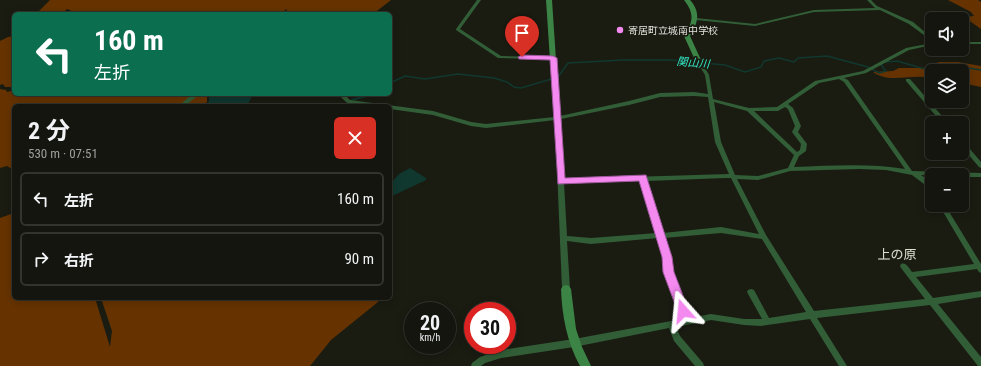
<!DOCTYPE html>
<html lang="ja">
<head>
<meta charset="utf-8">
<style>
  :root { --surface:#14150e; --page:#1d1e17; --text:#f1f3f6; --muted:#9d9f9e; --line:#33342e }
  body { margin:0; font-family:"Roboto Condensed","Noto Sans JP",sans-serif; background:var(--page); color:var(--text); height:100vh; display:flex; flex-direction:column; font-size:15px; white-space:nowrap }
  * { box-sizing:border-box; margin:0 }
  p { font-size:13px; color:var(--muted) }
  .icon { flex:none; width:22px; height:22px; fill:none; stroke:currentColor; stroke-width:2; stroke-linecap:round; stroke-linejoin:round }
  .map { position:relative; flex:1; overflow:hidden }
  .panel { position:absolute; left:12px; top:104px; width:380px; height:196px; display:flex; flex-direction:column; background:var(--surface); border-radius:6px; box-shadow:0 2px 10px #0003,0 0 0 1px var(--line) }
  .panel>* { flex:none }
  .guide { position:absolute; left:12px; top:12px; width:380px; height:84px; border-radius:6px; box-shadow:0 2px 10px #0003,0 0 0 1px var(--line); background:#0b6e4f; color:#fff; overflow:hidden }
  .fabs { position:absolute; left:925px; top:12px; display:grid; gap:8px }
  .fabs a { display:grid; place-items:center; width:44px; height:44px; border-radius:6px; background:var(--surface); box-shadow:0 2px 10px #0003,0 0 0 1px var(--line); font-size:20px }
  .speed { position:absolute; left:404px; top:302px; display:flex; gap:8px; font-size:20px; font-weight:700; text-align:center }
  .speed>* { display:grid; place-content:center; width:52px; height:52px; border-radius:50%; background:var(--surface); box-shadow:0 2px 10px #0003,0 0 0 1px var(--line); line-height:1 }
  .speed small { font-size:10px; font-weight:400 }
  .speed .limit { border:6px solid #d22; background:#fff; color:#111 }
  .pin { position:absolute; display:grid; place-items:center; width:34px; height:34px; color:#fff; margin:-41px -17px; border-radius:50% 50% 50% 0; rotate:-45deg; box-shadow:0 0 4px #0007 }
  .pin .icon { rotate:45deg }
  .me { position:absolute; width:44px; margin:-22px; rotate:342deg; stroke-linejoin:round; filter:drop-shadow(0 0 3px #0008) }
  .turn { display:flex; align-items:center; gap:14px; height:84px; padding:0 16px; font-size:18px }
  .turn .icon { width:52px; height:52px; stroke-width:2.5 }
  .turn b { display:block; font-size:28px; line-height:34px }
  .round { display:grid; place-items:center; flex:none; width:42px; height:42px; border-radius:6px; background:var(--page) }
  .overview { display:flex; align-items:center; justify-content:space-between; height:68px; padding:0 16px }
  h1 { font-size:24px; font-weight:700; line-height:30px }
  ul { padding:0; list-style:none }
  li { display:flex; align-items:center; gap:12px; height:54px; margin:0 8px 6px; padding:0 8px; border:2px solid var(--line); border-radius:6px }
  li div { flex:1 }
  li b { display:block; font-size:15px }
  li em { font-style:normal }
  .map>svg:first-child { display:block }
  .green { fill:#630 }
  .water { fill:#10382f }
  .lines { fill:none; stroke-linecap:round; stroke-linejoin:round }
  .stream-far1 { stroke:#10382f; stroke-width:1.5 }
  .stream { stroke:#10382f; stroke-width:2 }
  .street { fill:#325e37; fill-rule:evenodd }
  .secondary { fill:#3b8445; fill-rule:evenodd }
  .route { fill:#f489f0; stroke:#9f599c }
  .poi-dot { fill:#f489f0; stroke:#1a1c12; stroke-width:1.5 }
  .labels { text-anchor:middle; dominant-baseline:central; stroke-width:3.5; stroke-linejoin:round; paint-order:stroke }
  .far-poi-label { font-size:10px; fill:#e2e3dc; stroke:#1a1c12; text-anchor:start }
  .far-water-label { font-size:11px; font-style:italic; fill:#31e8c6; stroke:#1a1c12 }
  .neighbourhood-label { font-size:13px; fill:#dde0d3; stroke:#1a1c12 }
</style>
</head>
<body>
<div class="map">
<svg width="981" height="366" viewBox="0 0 981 366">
  <rect width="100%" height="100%" fill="#1a1c12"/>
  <path class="green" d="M50,0H391L373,14H286L287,9L279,14H79L67,9C61,16 47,14 38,14V12Z
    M948,0H978L981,2V29L964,17L974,16L971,12Z
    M14,36V87H5L3,84L0,85V41L8,37Z
    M939,62H958L981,66V87L962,83V71H932V79C912,72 891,85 873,72L893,71L899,68H923Z
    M0,89L6,90L7,92L14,90V94H207V102L200,106H14V170L7,166L0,168Z
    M14,213V298H95L110,347L112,331L101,298H379L378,302L331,340L310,366H0V218Z"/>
  <path class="water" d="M209,94H253L247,106H205L209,101Z
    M410,168L426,178V180L390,197V184L399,174Z"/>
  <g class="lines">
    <path class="stream-far1" d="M886,62L897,61L925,69L950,65L981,70
      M390,83L405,76L425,79L458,74L494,78L507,82L514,87L521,88L558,77L568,63L623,60H671L725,65L745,72L761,67L764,61L779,58L794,62L798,58L827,56L868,67L879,73L886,71L881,65L882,64
      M368,96L371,94"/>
    <path class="stream" d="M247,105L305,106
      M346,106L352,100L370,95"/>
    <path class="street" d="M477,0H481L460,29L501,56L553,57L555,58V59L498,58L456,30V29Z
      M867,0H871L877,6L913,22L932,38V41L909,24L880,10L814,12L755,26L696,20L694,19L696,18L755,24L814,10L875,8Z
      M962,42H981V44H962Z
      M932,43V45L909,50L866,73L844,78L848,80L912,171L981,173V177H962V175H921C929,181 932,183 932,192H930L924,184L912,175L886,170L859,169L790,171L758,180L737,179L766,235L814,311L925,299L901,268L900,266L901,264C906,262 909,268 912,272L974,264L939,205H945L981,264V273L979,272L977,269L916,277L933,298L981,291V297L938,304L981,357V366H978L930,305L817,318L847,366H839L810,319L761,326L744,325L711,320L676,327L680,336L703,363L704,366H695L674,341L669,328L574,347L501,358L485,363L481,366H471L472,363L480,357L501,350L574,339L682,319L666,272L664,257L658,238L591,244L567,241L570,289L569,291L566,292L563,291L562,289L555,120L486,128L471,126L433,115L390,109V106H374L348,103L346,102L338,94H344L350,100L433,111L471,122L486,124L555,117L552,75L554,74L556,75L560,116L629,101L660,93L694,92L708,94L705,75L696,60L698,59H700L709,75L713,99L749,108L777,107L815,81L863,71L906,48ZM839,79L844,82L905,169C868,163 831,166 794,167L799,156L806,151L807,144L798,132L801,126L793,108L788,104L819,83ZM694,96L708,97L715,142L729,174L564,179L561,119L629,105L660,97ZM714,102L747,111L794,155L788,168L758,176L735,175L721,142ZM785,107L788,109L795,126L792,132L801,144L800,150L797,152L754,111H778ZM725,178H731L759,234L721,227L663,233L647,181ZM641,181L657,233L591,238L567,236L564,183ZM721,233L762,239L806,312L769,318L754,290L751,289L748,290L747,292L762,319H744L711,314L689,318L672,272L670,257L664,238Z
      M906,79H910L948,123H942L906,81Z
      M190,94H196V97L186,105L171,106L172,105L182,103L190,96Z
      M962,141L964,142L981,162V168L979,167L962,147Z"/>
    <path class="secondary" d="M546,0H552L557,75L554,77L551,75Z
      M684,0H690C701,12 698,23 690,36L701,60L698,62L695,60L684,36C693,22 695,14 684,0Z
      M566,285L569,286L571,289L576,329L582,347L591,366H580C567,342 562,316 561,289L563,286Z"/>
  </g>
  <path class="route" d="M522,55L553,56L557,58L565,178L646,175L672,257L674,272L689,311L687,315L683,316L679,315L663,272L662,257L639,181L558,184L550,60L519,59L518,57Z"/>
  <circle class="poi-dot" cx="620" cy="30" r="4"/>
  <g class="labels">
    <g class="far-poi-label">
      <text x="628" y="30">寄居町立城南中学校</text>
    </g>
    <g class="far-water-label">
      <text transform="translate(693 63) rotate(5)">関山川</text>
    </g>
    <g class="neighbourhood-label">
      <text x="897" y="254">上の原</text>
    </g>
  </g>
</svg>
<div class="fabs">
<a><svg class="icon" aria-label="sound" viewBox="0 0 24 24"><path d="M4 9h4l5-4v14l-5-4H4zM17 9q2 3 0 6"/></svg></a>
<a><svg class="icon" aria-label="layers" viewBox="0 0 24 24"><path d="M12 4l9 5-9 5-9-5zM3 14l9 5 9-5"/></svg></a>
<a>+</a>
<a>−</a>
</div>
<div class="speed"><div>20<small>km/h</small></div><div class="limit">30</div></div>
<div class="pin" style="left:522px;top:57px;background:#d93025"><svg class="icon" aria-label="arrive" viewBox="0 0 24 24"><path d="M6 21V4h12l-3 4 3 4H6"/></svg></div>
<svg class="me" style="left:683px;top:311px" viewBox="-20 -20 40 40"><path d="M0-17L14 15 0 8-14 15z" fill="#f489f0" stroke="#fff" stroke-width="4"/></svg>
<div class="guide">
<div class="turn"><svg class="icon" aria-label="left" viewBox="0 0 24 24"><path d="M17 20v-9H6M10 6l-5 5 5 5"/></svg><div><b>160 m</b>左折</div></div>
</div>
<section class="panel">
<div class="overview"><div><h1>2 分</h1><p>530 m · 07:51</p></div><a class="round" style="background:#d93025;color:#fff"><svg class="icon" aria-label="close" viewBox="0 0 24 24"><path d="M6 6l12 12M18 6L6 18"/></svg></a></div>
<ul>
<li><svg class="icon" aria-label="left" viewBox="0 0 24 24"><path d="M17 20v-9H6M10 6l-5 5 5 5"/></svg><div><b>左折</b></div><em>160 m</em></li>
<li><svg class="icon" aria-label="right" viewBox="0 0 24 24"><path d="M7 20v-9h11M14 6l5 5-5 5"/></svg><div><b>右折</b></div><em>90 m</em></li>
</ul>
</section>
</div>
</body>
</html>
